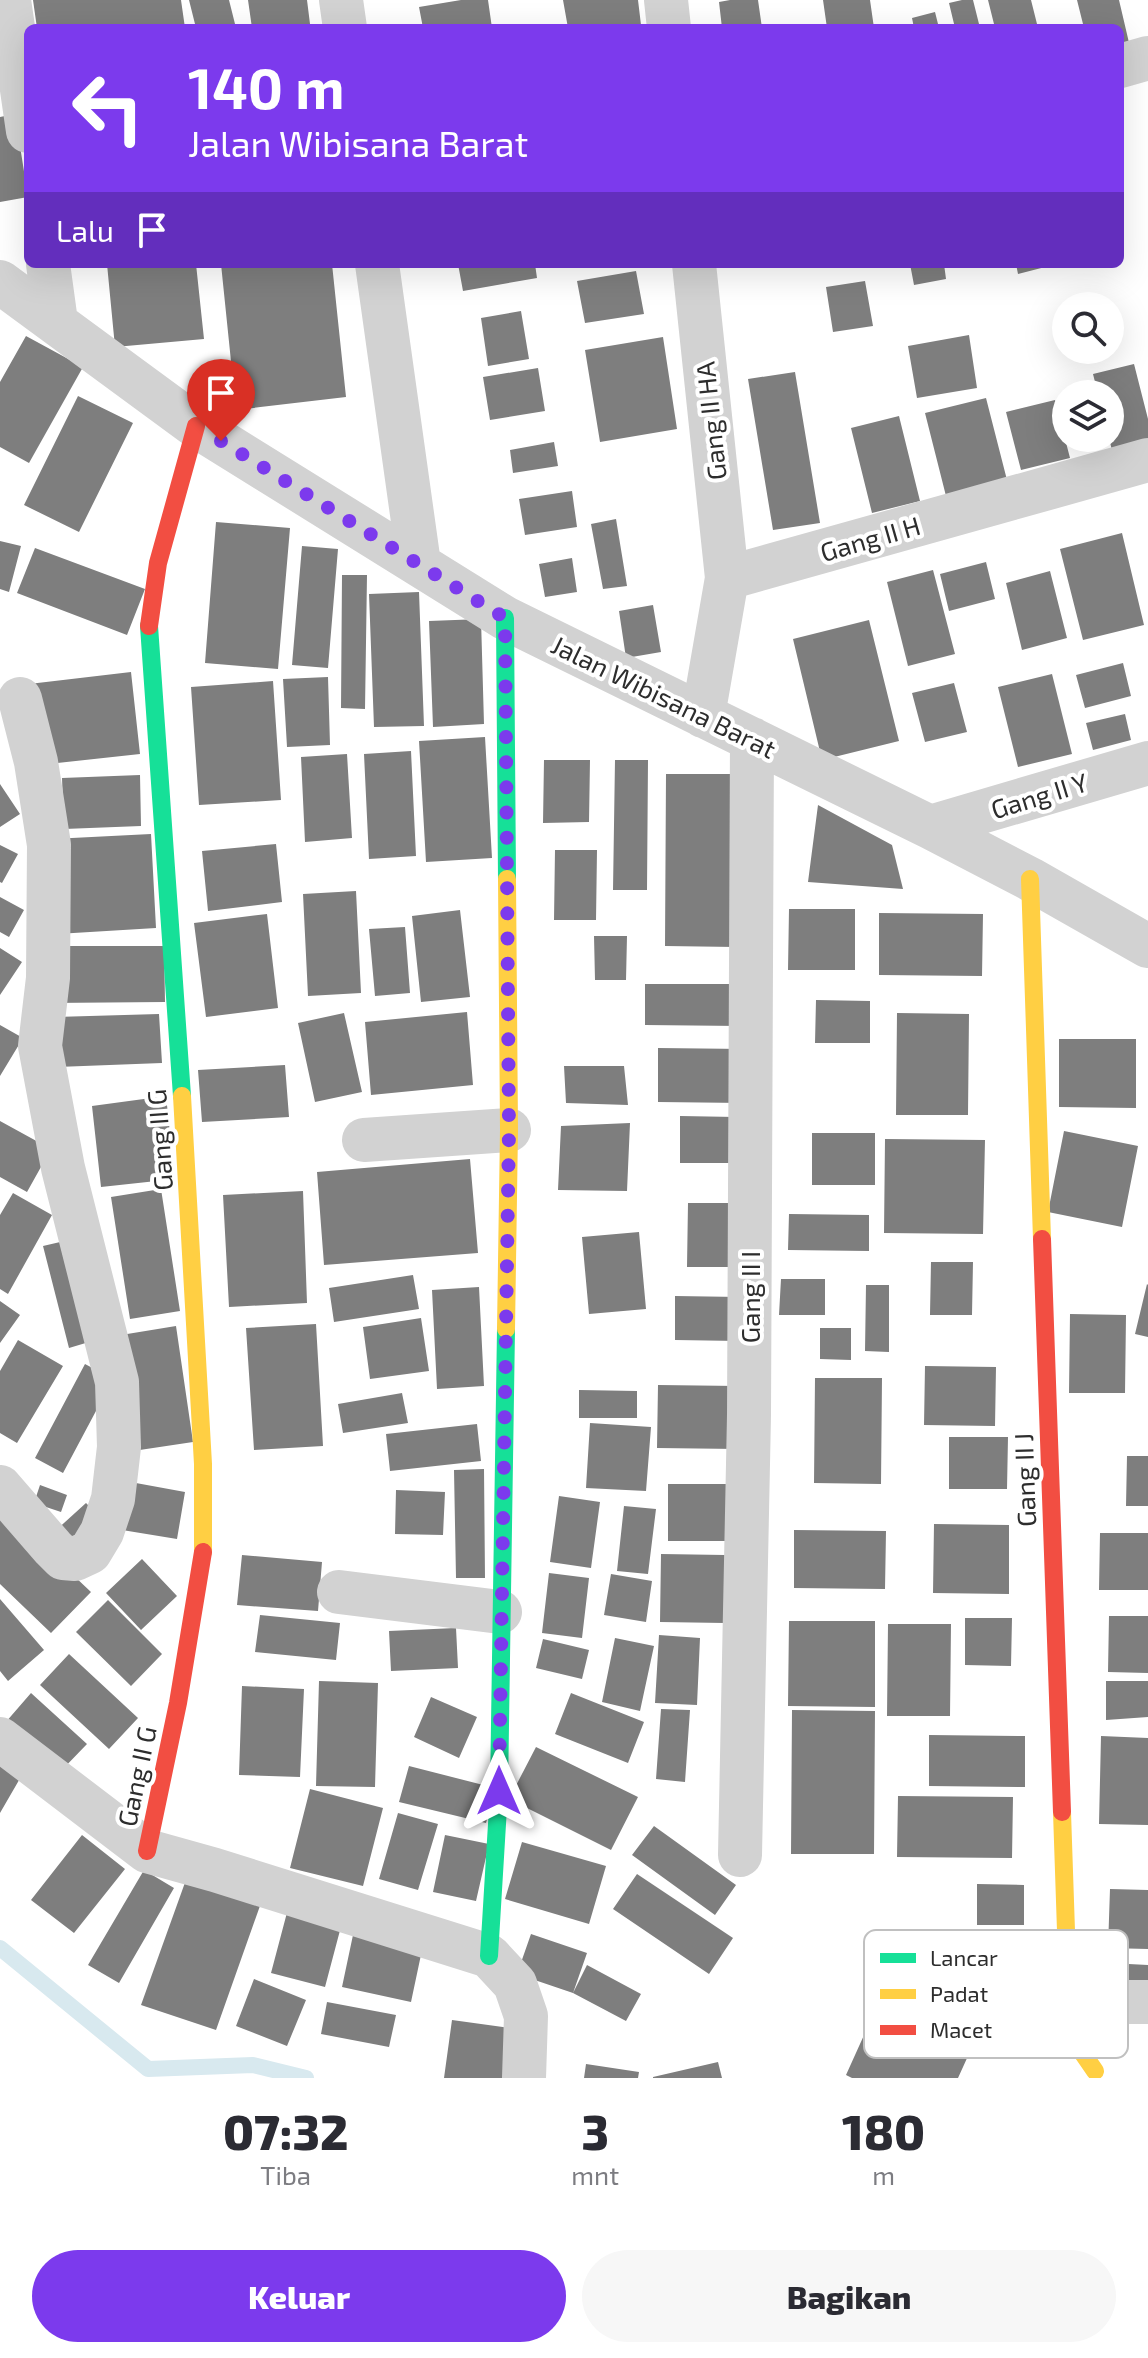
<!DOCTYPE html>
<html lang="id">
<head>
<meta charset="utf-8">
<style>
  :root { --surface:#fff; --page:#f7f7f7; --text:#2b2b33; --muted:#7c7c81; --accent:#7c3aed }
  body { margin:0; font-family:"Exo 2",sans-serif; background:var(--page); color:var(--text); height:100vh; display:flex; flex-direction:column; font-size:30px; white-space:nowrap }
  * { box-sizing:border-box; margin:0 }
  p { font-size:26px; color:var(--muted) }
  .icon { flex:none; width:44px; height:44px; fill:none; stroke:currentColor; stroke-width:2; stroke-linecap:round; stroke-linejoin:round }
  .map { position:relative; height:2078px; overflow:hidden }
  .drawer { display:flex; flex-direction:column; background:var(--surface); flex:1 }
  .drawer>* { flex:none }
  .guide { position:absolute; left:24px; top:24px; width:1100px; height:244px; border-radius:12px; box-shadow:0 8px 32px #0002; background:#7c3aed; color:#fff; overflow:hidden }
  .fabs { position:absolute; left:1052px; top:292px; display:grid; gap:16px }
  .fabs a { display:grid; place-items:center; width:72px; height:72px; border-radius:50%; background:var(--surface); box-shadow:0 8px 32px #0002; font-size:40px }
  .pin { position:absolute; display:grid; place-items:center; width:68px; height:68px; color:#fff; margin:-82px -34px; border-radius:50% 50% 50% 0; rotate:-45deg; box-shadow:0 0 8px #0007 }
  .pin .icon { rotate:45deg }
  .me { position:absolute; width:88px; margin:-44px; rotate:0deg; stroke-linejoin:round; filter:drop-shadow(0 0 6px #0008) }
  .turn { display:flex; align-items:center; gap:28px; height:168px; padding:0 32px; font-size:36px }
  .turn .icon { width:104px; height:104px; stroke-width:2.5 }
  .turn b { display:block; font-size:56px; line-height:68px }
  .then { display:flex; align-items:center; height:76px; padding:0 32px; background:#0003; gap:16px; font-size:30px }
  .eta { display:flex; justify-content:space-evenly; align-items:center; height:136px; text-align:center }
  .eta b { font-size:48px; font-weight:800; line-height:56px }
  .action { display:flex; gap:16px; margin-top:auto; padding:16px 32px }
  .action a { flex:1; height:92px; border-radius:48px; background:var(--accent); color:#fff; font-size:32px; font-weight:800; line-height:92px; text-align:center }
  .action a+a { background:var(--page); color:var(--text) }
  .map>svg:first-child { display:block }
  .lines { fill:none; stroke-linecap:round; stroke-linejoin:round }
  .stream { stroke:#d8e9ef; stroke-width:16 }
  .building { fill:#7e7e7e }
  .street { stroke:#d2d2d2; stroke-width:44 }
  .fast { stroke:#16e098; stroke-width:18 }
  .slow { stroke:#ffcf43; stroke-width:18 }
  .jam { stroke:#f24e42; stroke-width:18 }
  .route { stroke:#7c3aed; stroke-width:14; stroke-dasharray:0 25.2 }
  .labels { text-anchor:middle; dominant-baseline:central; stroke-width:8; stroke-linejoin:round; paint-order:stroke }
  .street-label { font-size:26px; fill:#2d2d2d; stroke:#fff }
  .key { fill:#fff; stroke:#c0c0c0; stroke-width:2 }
  .key-label { font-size:22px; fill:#2d2d2d }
</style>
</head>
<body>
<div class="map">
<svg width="1148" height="2078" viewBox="0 0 1148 2078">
  <rect width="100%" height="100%" fill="#fff"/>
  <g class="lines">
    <path class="stream" d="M0,1948L148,2069L253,2065L306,2078"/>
  </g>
  <path class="building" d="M33,0H181L185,28H37Z
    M189,0H229L236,28H196Z
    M248,0H307L310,24L288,28H252Z
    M461,0H488L492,28H423L419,7Z
    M563,0H638L641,25L622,28H568Z
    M730,0H758L762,28H722L719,2Z
    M823,0H870L874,28H827Z
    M962,0H973L980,28H955L949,3Z
    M988,0H1031L1038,28H995Z
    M1077,0H1119L1130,47L1120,50V28H1084Z
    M935,12L939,28H914L912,18Z
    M15,114L28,197L0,202V117Z
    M107,264H196L204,339L115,347Z
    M221,264H332L346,397L236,410Z
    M458,264H535L537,278L463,291Z
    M910,264H944L946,279L914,285Z
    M1016,264H1053V265L1018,274Z
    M636,271L644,314L585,323L577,281Z
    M865,281L873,326L833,332L826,287Z
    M521,311L529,359L488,366L481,318Z
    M969,335L977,388L917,398L908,346Z
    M26,336L83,367L29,463L0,447V382Z
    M663,337L677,429L600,442L585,350Z
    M1134,364L1148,419V450L1114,459L1109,438L1110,394H1098L1093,374Z
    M538,368L545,411L490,420L483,377Z
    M795,372L820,523L773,530L748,379Z
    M78,396L133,423L79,532L24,505Z
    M986,398L1007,480L946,496L925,413Z
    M1055,400L1070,458L1021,470L1006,412Z
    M899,416L920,501L872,513L851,428Z
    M554,442L558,466L513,473L510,450Z
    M572,491L577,527L525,535L519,499Z
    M616,519L627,586L603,589L591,524Z
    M216,522L290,528L278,669L205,663Z
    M1122,533L1144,625L1083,640L1060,549Z
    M0,541L21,546L9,592L0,589Z
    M302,546L338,549L328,668L292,665Z
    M35,548L145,589L127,635L17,593Z
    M572,558L577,592L545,597L539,564Z
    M986,562L995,599L949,611L940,574Z
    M933,570L955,654L908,666L887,582Z
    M1050,571L1067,638L1022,650L1006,583Z
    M342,575H367L365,709L341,708Z
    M419,592L424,726L374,727L369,594Z
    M653,605L661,652L626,658L619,611Z
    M481,619L484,724L433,727L429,621Z
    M869,620L899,741L822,760L793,639Z
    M1123,663L1131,696L1085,708L1076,675Z
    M131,672L140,754L39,765L29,684Z
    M1052,674L1072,754L1018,767L998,687Z
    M328,677L330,745L287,747L283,679Z
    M273,681L281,800L199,805L191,687Z
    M954,683L967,732L925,742L912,693Z
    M1125,714L1131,740L1093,750L1086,723Z
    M485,737L492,858L426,862L419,741Z
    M411,751L416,856L369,859L364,754Z
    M347,754L352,838L305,842L301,757Z
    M544,760H590L589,822L543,823Z
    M615,760H648L647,890H613Z
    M666,774H737L736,947L665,946Z
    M140,775L141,826L64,829L62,778Z
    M0,784L20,814L0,827Z
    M818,805L892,845L903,889L808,882Z
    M151,834L156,928L57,934L52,839Z
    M276,844L282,902L208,911L202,851Z
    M0,845L18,854L2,883L0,882Z
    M555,850H597L596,920H554Z
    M356,891L361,993L308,996L303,894Z
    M0,897L24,910L9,937L0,932Z
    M789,909H855V970H788Z
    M460,910L470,997L421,1002L412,916Z
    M879,913L983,914L982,976L879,975Z
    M267,914L278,1008L206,1017L194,923Z
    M405,927L410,993L375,996L369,929Z
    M594,936H627L626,980H595Z
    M49,946H164L165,1002L48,1003Z
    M0,948L22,962L0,995Z
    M645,984H743L741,1026L645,1025Z
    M816,1000L870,1001V1043H815Z
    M467,1012L473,1085L371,1095L365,1022Z
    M344,1013L362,1092L315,1102L298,1023Z
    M897,1013L969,1014L968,1115H896Z
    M159,1014L162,1063L57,1067L55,1017Z
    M0,1025L23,1038L0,1076Z
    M1059,1039H1136V1108L1059,1107Z
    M658,1048L745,1049L744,1103L658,1102Z
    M285,1065L289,1117L202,1122L198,1070Z
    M564,1066H624L628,1105L566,1103Z
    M166,1096L175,1179L101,1187L92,1106Z
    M680,1116L736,1117V1163H680Z
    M0,1121L51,1149L27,1192L0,1177Z
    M630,1123L627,1191L558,1190L561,1126Z
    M1064,1131L1138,1146L1122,1227L1048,1212Z
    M812,1133H875V1185H812Z
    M885,1139L985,1140L983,1234L884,1233Z
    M470,1159L478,1253L324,1265L317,1172Z
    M161,1189L180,1311L130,1319L111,1197Z
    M303,1191L307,1303L229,1307L223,1195Z
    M13,1193L52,1215L8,1294L0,1289V1215Z
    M688,1203H744L743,1267H687Z
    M789,1214L869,1215V1251L788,1250Z
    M639,1232L646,1309L589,1314L582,1237Z
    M73,1239L99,1339L69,1348L43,1246Z
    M931,1262H973L972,1315H930Z
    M413,1275L419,1309L334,1322L329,1288Z
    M781,1279H825V1315H779Z
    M1147,1284L1148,1285V1337L1135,1334Z
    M866,1285H889V1352L865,1351Z
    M479,1287L484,1386L437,1389L432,1290Z
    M675,1296L740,1297L739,1341L675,1340Z
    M0,1301L20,1315L0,1343Z
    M1070,1314L1126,1315L1125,1393H1069Z
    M421,1318L429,1371L370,1379L363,1327Z
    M316,1324L323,1446L254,1450L246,1328Z
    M176,1326L193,1442L133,1451L115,1336Z
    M820,1328H851V1360L820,1359Z
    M18,1340L63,1366L17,1443L0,1433V1371Z
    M85,1364L113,1379L63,1473L35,1458Z
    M925,1366L996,1367L995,1426L924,1425Z
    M815,1378H882L881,1484L814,1483Z
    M658,1385L738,1386V1449L657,1448Z
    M579,1390L637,1391V1418H579Z
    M402,1393L408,1423L343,1433L338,1404Z
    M590,1423L651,1427L646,1491L586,1488Z
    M477,1424L481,1461L390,1471L386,1434Z
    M949,1437H1008L1007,1489H949Z
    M1127,1456H1148V1506H1126Z
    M484,1469L485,1578H456L454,1470Z
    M125,1481L185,1492L177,1539L116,1529Z
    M668,1484H739V1541H668Z
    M40,1485L67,1495L61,1512L34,1503Z
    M396,1490L445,1492L443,1535L395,1534Z
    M559,1496L600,1502L591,1568L550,1562Z
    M86,1503L98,1515L65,1546L53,1533Z
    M0,1506L91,1592L51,1633L0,1584Z
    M624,1506L656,1509L648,1574L617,1571Z
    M934,1524L1009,1525V1594L933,1593Z
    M794,1530L886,1531L885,1589L794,1588Z
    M1100,1533H1148V1590H1099Z
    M661,1554L725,1555V1623L660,1622Z
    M242,1555L322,1562L318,1611L237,1605Z
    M142,1559L177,1596L141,1630L106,1593Z
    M549,1573L589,1578L582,1638L542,1633Z
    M611,1574L652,1581L646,1622L604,1615Z
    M0,1599L44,1650L8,1681L0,1671Z
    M108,1600L162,1654L131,1686L76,1632Z
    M260,1615L340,1623L336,1660L255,1652Z
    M1109,1616H1148V1673L1108,1672Z
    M965,1618H1012L1011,1666L965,1665Z
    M789,1621H875V1707L788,1706Z
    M888,1624H951L950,1716H887Z
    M456,1628L458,1668L391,1671L389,1631Z
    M659,1635L700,1638L697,1705L655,1703Z
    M615,1638L654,1646L640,1711L602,1702Z
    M543,1639L589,1650L582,1679L536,1668Z
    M69,1654L138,1718L109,1749L40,1685Z
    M319,1681L378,1683L375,1787L316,1786Z
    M1106,1681H1148V1717L1106,1720Z
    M242,1686L304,1689L300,1777L239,1775Z
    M31,1693L87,1744L59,1773L5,1723Z
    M571,1693L644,1722L628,1763L555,1734Z
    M431,1697L477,1717L459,1758L414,1737Z
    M661,1709L690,1710L685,1782L656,1779Z
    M792,1710L875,1711L874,1854H791Z
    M929,1735L1025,1736V1787L929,1786Z
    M1101,1736L1148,1738V1825L1099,1824Z
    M536,1747L638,1797L611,1850L509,1799Z
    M0,1762L22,1775L0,1813Z
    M409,1766L495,1788L486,1823L399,1802Z
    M310,1789L383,1808L363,1886L290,1868Z
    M898,1796L1013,1797L1012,1858L897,1857Z
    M398,1813L438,1824L418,1890L379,1879Z
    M654,1826L736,1885L715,1915L632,1855Z
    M82,1835L125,1869L74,1933L31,1900Z
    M445,1835L489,1844L476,1901L433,1892Z
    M522,1842L606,1866L589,1924L505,1899Z
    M144,1870L174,1888L119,1983L88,1965Z
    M637,1874L733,1938L709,1974L613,1909Z
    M187,1877L261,1903L216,2030L141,2005Z
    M977,1884L1024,1885V1925H977Z
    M1110,1889L1148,1890V1949L1108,1948Z
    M289,1905L343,1919L325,1987L271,1973Z
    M531,1934L587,1953L573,1993L517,1974Z
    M353,1935L422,1950L411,2002L342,1987Z
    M1109,1963L1148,1965V1991L1107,1989Z
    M587,1965L641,1994L626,2021L573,1993Z
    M254,1979L306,2000L287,2046L236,2026Z
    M327,2002L396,2015L389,2047L321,2034Z
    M874,2013L968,2056L958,2078H852L846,2075Z
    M452,2020L510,2028L503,2078H444Z
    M718,2062L722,2078H653V2077Z
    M586,2064L639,2072L638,2078H584Z"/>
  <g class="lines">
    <path class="street" d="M9,0L28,131
      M341,0L345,28
      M666,0L669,28
      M1120,66L1148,58
      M48,264L56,322
      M377,264L419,564
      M694,264L727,578L703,716
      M0,282L196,426L505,618L930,827L1030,879L1148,946
      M727,578L1148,460
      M930,827L1148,763
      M364,1140L509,1130
      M0,1487L53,1548L63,1558L75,1559L90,1552L102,1532L113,1499L119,1447L117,1382L63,1168L40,1046L48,978L49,845L36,762L20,699
      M339,1592L500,1612
      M0,1739L147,1851L215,1870L489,1956L515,1984L526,2016L524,2078
      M740,1855L749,1415L752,739
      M1068,2002H1148"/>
    <path class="fast" d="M505,618L507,879
      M149,626L182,1096
      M489,1956L499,1791L506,1329"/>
    <path class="slow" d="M1030,879L1042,1239
      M182,1096L203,1464V1552
      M506,1329L509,1130L507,879
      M1062,1812L1069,2020L1073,2039L1095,2071"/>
    <path class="jam" d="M149,626L158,563L196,426
      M1042,1239L1062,1812
      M147,1851L178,1703L203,1552"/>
  </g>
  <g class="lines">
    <path class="route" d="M221,441L505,618L509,1130L499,1791"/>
  </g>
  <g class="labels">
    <g class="street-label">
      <text transform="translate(710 421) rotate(-96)">Gang II HA</text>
      <text transform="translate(870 538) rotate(-16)">Gang II H</text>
      <text transform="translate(664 696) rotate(26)">Jalan Wibisana Barat</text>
      <text transform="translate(1039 795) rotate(-17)">Gang II Y</text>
      <text transform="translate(159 1140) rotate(-94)">Gang II G</text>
      <text transform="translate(749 1297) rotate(-90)">Gang II I</text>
      <text transform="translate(1024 1480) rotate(-92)">Gang II J</text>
      <text transform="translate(136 1776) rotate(-78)">Gang II G</text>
    </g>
  </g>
  <rect x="864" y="1930" width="264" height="128" rx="12" class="key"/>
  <rect x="880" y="1953" width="36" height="10" fill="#16e098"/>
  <rect x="880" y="1989" width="36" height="10" fill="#ffcf43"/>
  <rect x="880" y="2025" width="36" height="10" fill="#f24e42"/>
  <g class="key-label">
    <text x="930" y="1966">Lancar</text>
    <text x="930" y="2002">Padat</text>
    <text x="930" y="2038">Macet</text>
  </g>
</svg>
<div class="fabs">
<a><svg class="icon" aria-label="search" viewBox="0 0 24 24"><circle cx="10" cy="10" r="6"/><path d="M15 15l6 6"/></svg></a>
<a><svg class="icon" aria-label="layers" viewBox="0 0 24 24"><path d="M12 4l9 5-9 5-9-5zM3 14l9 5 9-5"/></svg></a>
</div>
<div class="pin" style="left:221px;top:441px;background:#d93025"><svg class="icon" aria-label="arrive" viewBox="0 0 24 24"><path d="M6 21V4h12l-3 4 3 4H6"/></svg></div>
<svg class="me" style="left:499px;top:1791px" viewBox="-20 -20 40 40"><path d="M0-17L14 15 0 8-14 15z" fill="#7c3aed" stroke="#fff" stroke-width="4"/></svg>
<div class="guide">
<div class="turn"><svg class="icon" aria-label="left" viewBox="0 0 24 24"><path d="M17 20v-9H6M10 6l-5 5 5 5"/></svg><div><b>140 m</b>Jalan Wibisana Barat</div></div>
<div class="then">Lalu<svg class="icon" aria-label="arrive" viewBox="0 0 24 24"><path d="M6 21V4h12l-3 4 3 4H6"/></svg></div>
</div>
</div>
<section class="drawer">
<div class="eta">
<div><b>07:32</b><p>Tiba</p></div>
<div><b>3</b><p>mnt</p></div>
<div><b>180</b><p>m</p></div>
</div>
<div class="action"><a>Keluar</a><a>Bagikan</a></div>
</section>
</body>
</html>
